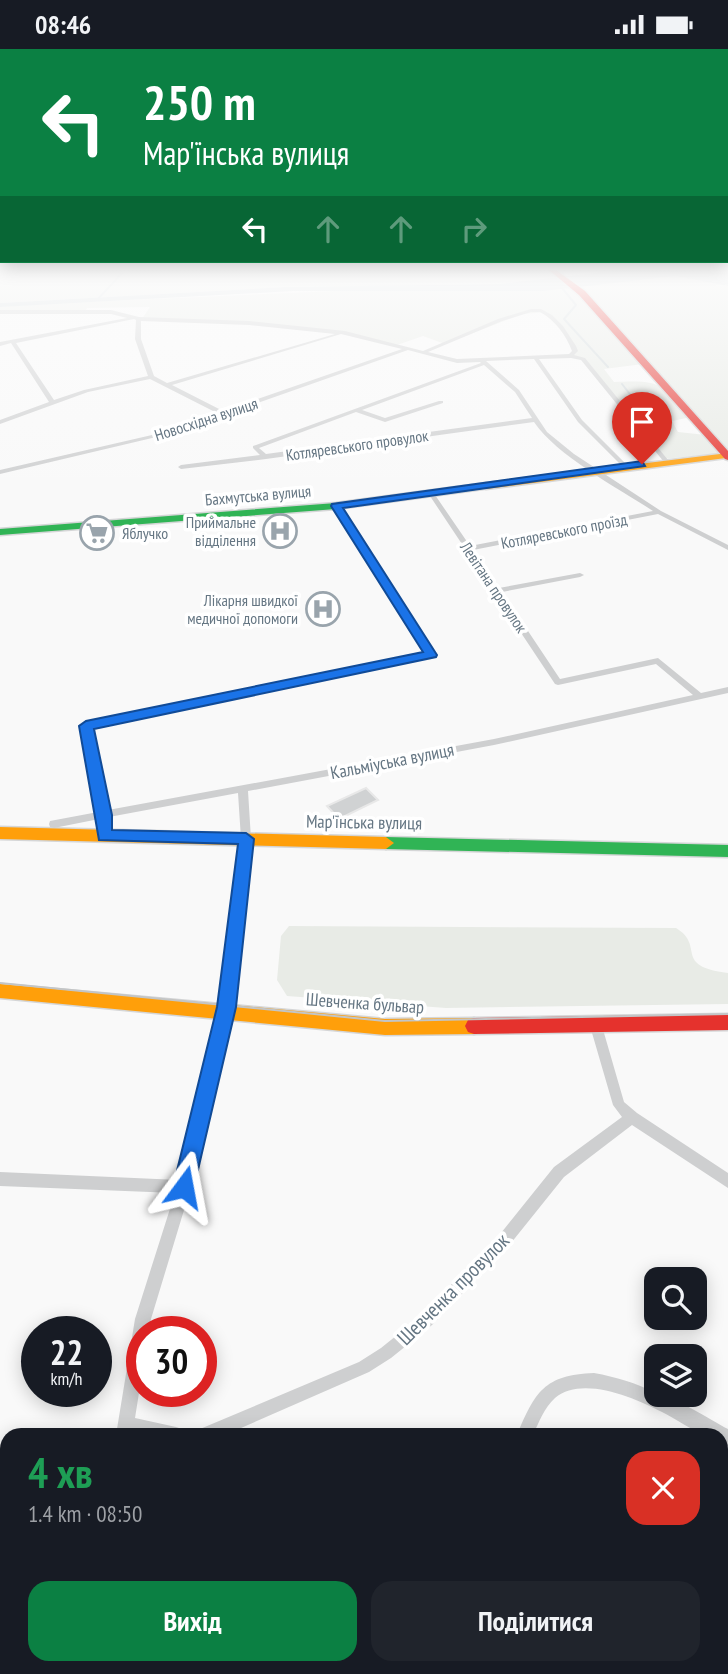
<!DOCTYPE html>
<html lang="uk">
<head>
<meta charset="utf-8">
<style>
  :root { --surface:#171b24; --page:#20242c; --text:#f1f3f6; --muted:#9ea1a6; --accent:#0b8043 }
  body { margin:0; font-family:"PT Sans Narrow",sans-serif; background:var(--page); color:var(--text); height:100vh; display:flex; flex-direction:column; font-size:26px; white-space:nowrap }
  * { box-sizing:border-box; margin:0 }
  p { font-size:23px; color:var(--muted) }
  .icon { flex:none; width:38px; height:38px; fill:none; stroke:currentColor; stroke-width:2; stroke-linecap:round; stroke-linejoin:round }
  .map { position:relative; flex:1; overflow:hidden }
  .sheet { position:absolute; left:0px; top:1379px; width:728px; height:247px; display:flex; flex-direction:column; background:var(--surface); border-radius:21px 21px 0 0; box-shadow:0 4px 18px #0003 }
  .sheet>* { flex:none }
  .hud { position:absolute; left:0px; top:0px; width:728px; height:214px; box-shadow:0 4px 18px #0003; background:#0b8043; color:#fff; overflow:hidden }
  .buttons { position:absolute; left:644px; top:1218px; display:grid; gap:14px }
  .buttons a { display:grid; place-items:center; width:63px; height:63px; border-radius:14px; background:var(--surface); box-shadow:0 4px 18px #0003; font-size:35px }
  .speed { position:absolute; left:21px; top:1267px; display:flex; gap:14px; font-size:35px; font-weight:700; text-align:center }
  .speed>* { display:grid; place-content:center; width:91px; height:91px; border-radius:50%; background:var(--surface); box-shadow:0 4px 18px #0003; line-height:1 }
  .speed small { font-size:18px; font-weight:400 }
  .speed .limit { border:10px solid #d22; background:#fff; color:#111 }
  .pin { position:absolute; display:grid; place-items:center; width:60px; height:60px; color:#fff; margin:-72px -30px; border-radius:50% 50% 50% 0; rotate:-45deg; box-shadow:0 0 7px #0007 }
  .pin .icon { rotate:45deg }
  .me { position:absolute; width:77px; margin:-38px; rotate:13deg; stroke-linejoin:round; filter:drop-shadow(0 0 5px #0008) }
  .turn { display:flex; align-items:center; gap:24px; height:147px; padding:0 28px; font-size:32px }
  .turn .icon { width:91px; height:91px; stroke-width:2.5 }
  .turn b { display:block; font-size:49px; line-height:60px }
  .lanes { display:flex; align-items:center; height:66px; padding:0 28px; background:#0003; justify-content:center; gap:35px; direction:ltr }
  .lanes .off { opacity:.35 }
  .round { display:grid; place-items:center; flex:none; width:74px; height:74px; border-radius:21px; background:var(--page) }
  .summary { display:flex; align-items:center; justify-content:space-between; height:119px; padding:0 28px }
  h1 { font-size:42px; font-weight:600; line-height:52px; color:#1e9e55 }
  .cta { display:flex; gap:14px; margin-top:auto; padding:14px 28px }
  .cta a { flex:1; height:80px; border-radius:21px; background:var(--accent); color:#fff; font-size:28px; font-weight:600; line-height:80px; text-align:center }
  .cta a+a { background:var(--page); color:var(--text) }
  .status { display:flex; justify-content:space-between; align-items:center; height:49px; padding:0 35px; background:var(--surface); direction:ltr }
  .status svg { height:19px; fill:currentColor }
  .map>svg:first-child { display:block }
  .green { fill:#e8ebe6 }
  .water { fill:#ced6d9 }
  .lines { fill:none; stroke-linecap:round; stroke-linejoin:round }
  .stream { stroke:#ced6d9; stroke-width:2 }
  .building { fill:#d0d2d3; stroke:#e8e8e8; stroke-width:2 }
  .fast-casing { stroke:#d5d6d7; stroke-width:3 }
  .slow-casing { stroke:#d5d6d7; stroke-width:3 }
  .jam-casing { stroke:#d5d6d7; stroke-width:3 }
  .street { fill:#cecfd0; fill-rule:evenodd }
  .fast { fill:#30b455; fill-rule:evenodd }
  .slow { fill:#ff9f0a; fill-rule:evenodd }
  .jam { fill:#e5322d; fill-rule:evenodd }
  .tram { stroke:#c3c5c6; stroke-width:2 }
  .route { fill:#1a73e8; stroke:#114b97; stroke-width:2 }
  .labels { text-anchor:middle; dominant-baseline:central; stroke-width:7; stroke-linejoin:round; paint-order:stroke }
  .far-street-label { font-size:16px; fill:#657683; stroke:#fff }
  .far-poi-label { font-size:16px; fill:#657683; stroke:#fff; text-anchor:end }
  .street-label { font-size:18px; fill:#657683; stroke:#fff }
  .near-street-label { font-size:21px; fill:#657683; stroke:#fff }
</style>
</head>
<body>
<div class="status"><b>08:46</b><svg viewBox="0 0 49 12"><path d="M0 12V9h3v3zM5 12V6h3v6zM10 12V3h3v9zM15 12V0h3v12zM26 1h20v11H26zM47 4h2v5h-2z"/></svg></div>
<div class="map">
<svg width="728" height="1625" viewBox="0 0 728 1625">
  <rect width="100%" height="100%" fill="#f9f9f9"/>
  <path class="green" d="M0,221H552L561,230L499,235L285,238L0,254Z
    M682,227L728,237V405L574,237Z
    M571,237L643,315L604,320L614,333C662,331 660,334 691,368L672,372L678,383L706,386L723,404L664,410L583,310L571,307L575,298L547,263L522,265L445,295L423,287L397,296L356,286L249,274L142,270L150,258L87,259L85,263H0V258L38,255L359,241L543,242Z
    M289,877L676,879C706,897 672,917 728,924V955L446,959L287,947L277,931L281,887Z
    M0,1522L7,1527V1619H29L28,1625H0Z"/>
  <path class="water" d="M622,221L728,223V237L676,227L543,242H294L0,258V254L285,238L499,235Z"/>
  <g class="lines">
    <path class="stream" d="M562,239L576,256L564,270L608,318
      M98,250L122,224
      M622,335L664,389"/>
  </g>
  <path class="building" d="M366,739L378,751L339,770L327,757Z"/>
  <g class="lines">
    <g class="fast-casing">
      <path id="fast" d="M486,434L491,437L490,439L336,460L0,486V480L336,454Z
        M386,788L728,796V808L386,800L378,794Z"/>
    </g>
    <g class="slow-casing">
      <path id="slow" d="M728,404L726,409L486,440L481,437L486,434Z
        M0,778L386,788L394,794L386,800L0,790Z
        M0,935L385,970L474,969L480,971L483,977L480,983L474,985L385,986L0,949Z"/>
    </g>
    <g class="jam-casing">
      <path id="jam" d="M549,221H556L585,242L728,402V411L725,410L579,246Z
        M728,965V981L474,985L468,983L465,977L468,971L474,969Z"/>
    </g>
    <path class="street" d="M531,260H541L552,266L563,277L576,297L578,302L574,306L585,309L668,411V413H664L581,311L571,309L539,310L582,371L627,416V418H623L578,373L534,310L486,312L519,341L547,383L574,405L661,462L728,496V501L658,465L473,501L499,539L580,524L584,526L580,528L502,543L560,630L658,609L701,644L728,638V644L494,696L248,742L251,790L232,962L191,1138L151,1270L149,1283H142V1325L135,1369L176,1378L182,1380L184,1386H139L132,1384V1386H116L135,1270L175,1144L0,1137V1123L179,1131L220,962L241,790L238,744L109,768V787L104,791L99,787V770L54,779L50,778L49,775L50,772L98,763L81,677L83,675L426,605L333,457L336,455L339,457L435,606L434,608L91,679L108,761L494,690L693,646L656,615L558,636L555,635L428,444L433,443L470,497L653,462C618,439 557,407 534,373L266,410L181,420L178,418L181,416L260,406L253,399V397L481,314L480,313L457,314L408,301L169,385L0,425V421L165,383L217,364L150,330L88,343L0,375V371L49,353L11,294L0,297V293L127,269L111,265H0V261H111L139,268L249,272L345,282L423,302L498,270ZM531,263H540C555,271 566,286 572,302L569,305L457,310L428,303L502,272ZM134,270L136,271L135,290L148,327L84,341L54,351L16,294ZM141,272L249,276L335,285L167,334L154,327L141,290ZM341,285L402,300L223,362L172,336ZM484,316L515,343L532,369L266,405L259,399L356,363L385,373L443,354V352H439L385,369L362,361Z
      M596,972L600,973L602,977L624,1053L637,1064L728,1124V1139L632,1076L564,1128L511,1194L432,1276L391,1309L369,1323L225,1386H198L200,1380L359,1313L381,1299L422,1266L501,1184L554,1118L622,1068L613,1056L590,977L592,973Z
      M594,1324C616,1328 636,1334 656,1344V1346C675,1347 710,1371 728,1380V1397L721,1394V1386C716,1386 709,1387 705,1386C693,1382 674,1369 662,1363C635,1349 582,1326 555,1349C544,1359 539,1373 533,1386H517C535,1343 544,1326 594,1324Z
      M0,1456L7,1460V1478L0,1474Z
      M43,1619H70L71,1625H41Z
      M226,1619H265L263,1625H228Z"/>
    <use href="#fast" class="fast"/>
    <use href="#slow" class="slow"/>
    <use href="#jam" class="jam"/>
    <path class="tram" d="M0,934L385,972L728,965"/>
  </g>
  <linearGradient id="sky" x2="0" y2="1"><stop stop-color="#9dc2e2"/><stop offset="0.49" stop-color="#fcfcfc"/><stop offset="1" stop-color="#fcfcfc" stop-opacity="0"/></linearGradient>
  <rect width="728" height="448" fill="url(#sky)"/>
  <path class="route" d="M642,412L645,417L343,459L437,606L436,608L94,680L112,766V781L246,784L254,790L236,958L194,1138L191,1146L184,1149L176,1146L173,1138L217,958L238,795L99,791L79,677L86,672L423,603L331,457L332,455Z"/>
  <defs>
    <g id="hospital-ring" transform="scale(1.75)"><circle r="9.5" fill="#fff" stroke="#99a4ac" stroke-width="1.5"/><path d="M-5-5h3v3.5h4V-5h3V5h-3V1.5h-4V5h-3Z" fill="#99a4ac"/></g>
    <g id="supermarket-ring" transform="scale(1.75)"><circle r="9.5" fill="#fff" stroke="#99a4ac" stroke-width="1.5"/><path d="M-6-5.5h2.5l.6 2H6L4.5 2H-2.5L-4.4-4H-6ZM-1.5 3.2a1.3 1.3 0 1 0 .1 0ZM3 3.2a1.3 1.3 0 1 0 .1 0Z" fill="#99a4ac"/></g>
  </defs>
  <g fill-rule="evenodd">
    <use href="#hospital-ring" x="280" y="482"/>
    <use href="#supermarket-ring" x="97" y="484"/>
    <use href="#hospital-ring" x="323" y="560"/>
  </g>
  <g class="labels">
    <g class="far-street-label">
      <text transform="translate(206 370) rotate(-18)">Новосхідна вулиця</text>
      <text transform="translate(357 396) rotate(-8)">Котляревського провулок</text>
      <text transform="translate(258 446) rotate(-5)">Бахмутська вулиця</text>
      <text transform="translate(564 482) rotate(-11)">Котляревського проїзд</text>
      <text transform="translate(494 538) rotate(56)">Левітана провулок</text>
    </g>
    <g class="far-poi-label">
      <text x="256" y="473">Приймальне<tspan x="256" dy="18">відділення</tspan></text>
      <text x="122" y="484" text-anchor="start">Яблучко</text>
      <text x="298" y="551">Лікарня швидкої<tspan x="298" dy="18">медичної допомоги</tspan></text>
    </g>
    <g class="street-label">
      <text transform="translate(392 712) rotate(-11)">Кальміуська вулиця</text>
      <text transform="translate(364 773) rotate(1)">Мар'їнська вулиця</text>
      <text transform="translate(365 954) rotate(4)">Шевченка бульвар</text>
    </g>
    <g class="near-street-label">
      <text transform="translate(453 1240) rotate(-45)">Шевченка провулок</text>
    </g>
  </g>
</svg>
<div class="buttons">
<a><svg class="icon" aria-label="search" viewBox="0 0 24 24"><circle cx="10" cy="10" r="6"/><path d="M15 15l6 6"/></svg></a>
<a><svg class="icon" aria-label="layers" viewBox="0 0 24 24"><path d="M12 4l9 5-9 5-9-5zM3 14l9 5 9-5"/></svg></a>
</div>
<div class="speed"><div>22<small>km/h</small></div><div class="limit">30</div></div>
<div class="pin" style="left:642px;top:415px;background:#d93025"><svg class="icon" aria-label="arrive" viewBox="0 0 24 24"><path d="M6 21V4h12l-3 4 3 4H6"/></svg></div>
<svg class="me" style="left:184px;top:1138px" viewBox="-20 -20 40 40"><path d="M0-17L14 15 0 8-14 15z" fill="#1a73e8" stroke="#fff" stroke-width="4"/></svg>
<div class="hud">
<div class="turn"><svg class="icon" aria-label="left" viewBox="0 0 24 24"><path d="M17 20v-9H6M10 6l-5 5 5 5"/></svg><div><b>250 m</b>Мар'їнська вулиця</div></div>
<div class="lanes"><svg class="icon" aria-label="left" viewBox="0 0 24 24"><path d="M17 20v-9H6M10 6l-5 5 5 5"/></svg><svg class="icon off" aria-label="ahead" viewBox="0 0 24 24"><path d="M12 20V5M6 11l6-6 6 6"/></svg><svg class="icon off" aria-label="ahead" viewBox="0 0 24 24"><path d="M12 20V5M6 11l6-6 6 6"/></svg><svg class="icon off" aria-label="right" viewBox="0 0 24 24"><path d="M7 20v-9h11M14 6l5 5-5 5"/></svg></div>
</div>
<section class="sheet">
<div class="summary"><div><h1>4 хв</h1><p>1.4 km · 08:50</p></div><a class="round" style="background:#d93025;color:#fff"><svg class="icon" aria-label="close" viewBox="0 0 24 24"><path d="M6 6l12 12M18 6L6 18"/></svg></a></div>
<div class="cta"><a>Вихід</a><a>Поділитися</a></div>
</section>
</div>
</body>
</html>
